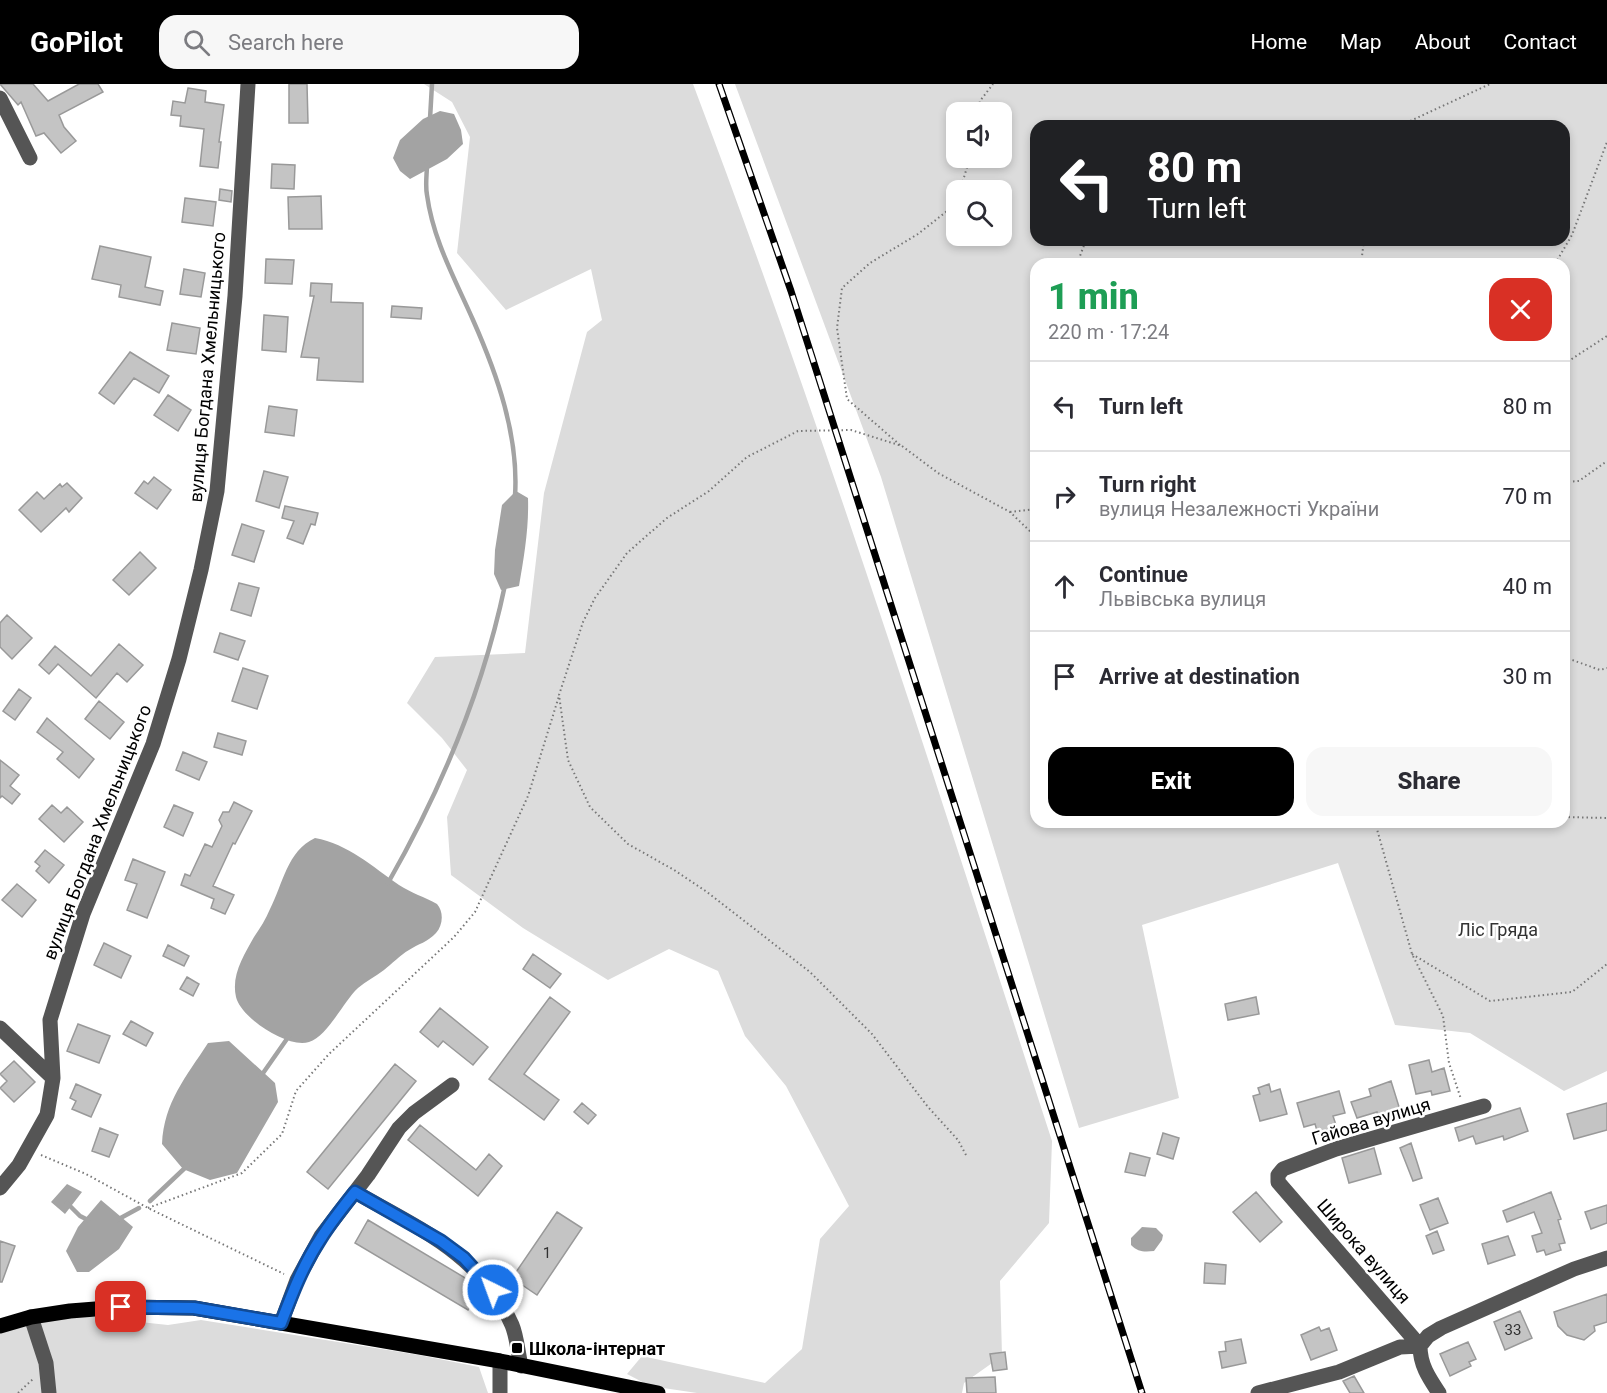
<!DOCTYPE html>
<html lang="en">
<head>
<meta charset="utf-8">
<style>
  :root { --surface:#fff; --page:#f7f7f7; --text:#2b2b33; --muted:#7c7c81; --line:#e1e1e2; --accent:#000 }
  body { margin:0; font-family:Roboto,sans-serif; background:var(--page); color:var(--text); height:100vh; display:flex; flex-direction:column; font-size:22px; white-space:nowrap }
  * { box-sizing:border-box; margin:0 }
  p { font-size:20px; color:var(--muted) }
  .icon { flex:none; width:33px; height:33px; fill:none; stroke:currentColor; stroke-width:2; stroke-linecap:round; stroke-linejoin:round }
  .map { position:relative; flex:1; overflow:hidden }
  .sheet { position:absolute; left:1030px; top:174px; width:540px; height:570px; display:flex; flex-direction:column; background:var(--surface); border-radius:18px; box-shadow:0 3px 9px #0003 }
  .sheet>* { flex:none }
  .top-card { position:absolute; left:1030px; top:36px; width:540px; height:126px; border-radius:18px; box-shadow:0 3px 9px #0003; background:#202124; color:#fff; overflow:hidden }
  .tools { position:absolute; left:946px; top:18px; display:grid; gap:12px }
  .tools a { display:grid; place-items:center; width:66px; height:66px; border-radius:12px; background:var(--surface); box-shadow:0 3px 9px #0003; font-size:30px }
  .pin { position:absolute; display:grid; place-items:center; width:51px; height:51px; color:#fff; margin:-26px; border-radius:12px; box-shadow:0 3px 9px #0006 }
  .me { position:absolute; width:66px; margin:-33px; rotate:318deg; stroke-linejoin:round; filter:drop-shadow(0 0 4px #0008) }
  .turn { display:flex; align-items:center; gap:21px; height:126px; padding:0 18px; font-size:27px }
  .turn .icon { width:78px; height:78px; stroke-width:2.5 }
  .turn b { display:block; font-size:42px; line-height:51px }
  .round { display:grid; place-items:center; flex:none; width:63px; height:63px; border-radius:18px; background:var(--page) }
  .overview { display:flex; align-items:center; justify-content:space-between; height:102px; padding:0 18px }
  h1 { font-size:36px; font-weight:800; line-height:45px; color:#1e9e55 }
  .button { display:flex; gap:12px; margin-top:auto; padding:12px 18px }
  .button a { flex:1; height:69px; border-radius:18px; background:var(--accent); color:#fff; font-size:24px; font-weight:800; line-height:69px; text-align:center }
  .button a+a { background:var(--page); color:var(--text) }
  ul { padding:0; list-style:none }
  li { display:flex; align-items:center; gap:18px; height:90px; padding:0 18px; border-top:2px solid var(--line) }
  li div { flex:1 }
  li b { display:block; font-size:22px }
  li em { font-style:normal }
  header { display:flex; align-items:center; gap:36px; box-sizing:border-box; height:84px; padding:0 30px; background:var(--accent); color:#fff }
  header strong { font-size:28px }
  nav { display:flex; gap:33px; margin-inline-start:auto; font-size:21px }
  .search { width:420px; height:54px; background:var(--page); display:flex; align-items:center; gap:15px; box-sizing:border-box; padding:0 21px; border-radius:18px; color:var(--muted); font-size:22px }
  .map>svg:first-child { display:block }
  .green { fill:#dcdcdc; fill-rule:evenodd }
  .water { fill:#a3a3a3 }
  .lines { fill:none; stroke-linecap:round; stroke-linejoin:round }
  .stream { stroke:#a3a3a3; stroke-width:4.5 }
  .building { fill:#c4c4c4; stroke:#999; stroke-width:1.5 }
  .path { stroke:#777; stroke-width:2; stroke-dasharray:1.5 3; stroke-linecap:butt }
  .minor { stroke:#555; stroke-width:15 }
  .major { stroke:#000; stroke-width:15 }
  .rail-casing { stroke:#000; stroke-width:7 }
  .rail { stroke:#fff; stroke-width:4.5; stroke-dasharray:14; stroke-linecap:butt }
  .route-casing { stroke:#114b97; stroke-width:15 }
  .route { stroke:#1a73e8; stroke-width:10 }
  .poi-dot { fill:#000; stroke:#fff; stroke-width:2 }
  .labels { text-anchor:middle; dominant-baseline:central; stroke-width:5; stroke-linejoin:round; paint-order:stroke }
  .number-label { font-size:15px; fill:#313131 }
  .street-label { font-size:18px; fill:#000; stroke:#fff }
  .park-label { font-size:18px; fill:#333; stroke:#fff }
  .poi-label { font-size:18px; font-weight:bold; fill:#000; stroke:#fff; text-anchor:start }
</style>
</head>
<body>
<header>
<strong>GoPilot</strong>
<div class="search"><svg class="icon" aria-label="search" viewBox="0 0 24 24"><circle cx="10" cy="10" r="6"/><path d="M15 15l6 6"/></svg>Search here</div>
<nav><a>Home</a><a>Map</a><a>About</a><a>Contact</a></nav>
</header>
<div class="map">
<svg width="1607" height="1309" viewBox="0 0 1607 1309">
  <rect width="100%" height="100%" fill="#fff"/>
  <path class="green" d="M424,0H693C825,348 937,703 1052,1057L1049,1139L1000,1197L1002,1272L964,1299L962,1309H697L650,1302L627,1290L642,1272L765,1299L802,1265L820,1155L849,1122L786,1002L745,952L718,887L669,865L608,896L523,844L451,791L447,733L467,686L442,654L407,619L435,573L525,569L544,409L587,248L602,236L591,185L506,226L457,169L470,53L452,18Z
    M735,0H1607V987L1564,1007L1470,949L1395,941L1338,779L1142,841L1179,1014L1079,1044L881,393ZM1002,28V74H957V28ZM1036,42H1564V156H1036ZM957,106H1002V152H957ZM1036,180H1564V738H1036Z
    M56,1229L168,1241L201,1236L419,1271L479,1283L488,1309H0V1243Z"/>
  <path class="water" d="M440,27L454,30L461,46L463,60L447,75L410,95L400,87L393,74L400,56L423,35Z
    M516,407L528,414C529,444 524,473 519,502L501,506L494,490L495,466L502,421Z
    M315,754C348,760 373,783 399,801C411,809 425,813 437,820C444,828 443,841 436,849C428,858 418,860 409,866C400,871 392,880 384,886C375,893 366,897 358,904C343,918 328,952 309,958C288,965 241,934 236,913C231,891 244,871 254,853C260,844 266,835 270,825C283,800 287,767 315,754Z
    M229,957L275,999L278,1018L237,1089L210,1096L183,1085L162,1060C164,1018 186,993 208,959Z
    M67,1100L82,1108L65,1130L51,1118Z
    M101,1116L133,1143L119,1165L89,1188H77L66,1167L78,1143Z
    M1142,1143L1156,1144L1163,1151L1162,1156L1154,1167C1144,1168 1138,1168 1131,1161V1154Z"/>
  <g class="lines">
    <path class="stream" d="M430,35L432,0
      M427,79C427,90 425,101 427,111C433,156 455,195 473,236C497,290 519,352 515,412
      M388,799C441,706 483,606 505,501
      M261,992L289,952
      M150,1117L187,1082
      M67,1119L80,1132L88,1136
      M117,1136L139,1124"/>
  </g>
  <path class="building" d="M0,0H33L48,17L79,0H98L103,8L59,31L64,43L76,57L61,69L44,49L36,52L21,18L18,21Z
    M289,0H307L308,39H289Z
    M188,4L206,7L205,18L224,21L219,58H221L218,84L200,82L204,45L180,42L181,32L171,31L173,17L185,19Z
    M272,80L295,81L294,105L271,104Z
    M220,105L232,107L231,118L219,116Z
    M321,112L322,145H289L288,113Z
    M185,114L216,118L213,142L182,138Z
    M100,162L151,173L145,203L163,207L160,221L119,213L121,201L92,195Z
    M266,175L294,176L292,200L265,199Z
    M184,185L205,189L201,213L180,210Z
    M311,199L332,200L331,218L363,219V298L317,296L319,274L301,273L314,212H310Z
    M392,222L422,224L421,235L391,233Z
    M264,231L288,233L286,268L262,266Z
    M172,239L200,244L196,270L167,266Z
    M130,268L169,292L159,309L134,294L114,320L99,309Z
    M168,311L191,326L178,347L154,331Z
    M269,322L297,326L294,352L265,348Z
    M264,387L288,393L279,424L256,417Z
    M154,393L171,406L157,425L135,409L144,397L148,400Z
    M67,399L82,414L69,428L66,424L41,448L19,426L37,408L44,415L60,400L62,403Z
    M285,422L318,429L315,441L311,440L303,460L287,454L294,437L282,434Z
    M242,440L264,447L254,478L232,471Z
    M140,468L156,484L129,511L113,496Z
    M239,499L259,504L251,532L231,526Z
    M7,531L32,554L12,575L0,563V539Z
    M220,549L245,557L238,576L214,568Z
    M119,560L143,581L127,598L117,589L96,614L58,580L49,590L39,581L55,562L91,592Z
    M243,584L268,592L257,625L232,617Z
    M19,605L31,614L15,636L3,627Z
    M99,617L124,638L110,655L85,635Z
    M47,634L94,675L79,694L57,675L63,668L37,648Z
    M218,649L246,657L242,671L214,663Z
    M183,668L207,678L199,696L176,686Z
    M0,676L19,691L10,702L20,710L12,720L2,712L0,714Z
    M234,718L252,727L235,760L233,759L213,802L234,811L225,830L211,824L214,815L181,801L185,790L190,792L205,760L212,763L222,742L219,736L223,728H229Z
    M52,721L61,729L67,723L83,738L64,758L39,735Z
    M174,721L193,729L183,752L164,743Z
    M45,766L64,781L49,799L36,787L40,782L35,778Z
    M133,775L165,788L147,834L127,826L137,800L125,796Z
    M17,800L36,816L22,833L2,816Z
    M104,859L131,872L121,894L94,881Z
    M168,861L189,872L184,882L163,872Z
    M533,870L561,890L550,904L523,885Z
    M187,893L199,900L193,912L180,905Z
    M550,913L570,928L524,990L559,1016L544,1036L489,995Z
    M1256,913L1259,930L1228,936L1225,920Z
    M440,924L488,963L473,981L443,957L438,963L420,948Z
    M131,937L153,949L146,962L123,950Z
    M78,940L110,952L99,979L67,967Z
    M1429,976L1432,988L1444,984L1450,1007L1432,1011L1431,1007L1416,1010L1409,981Z
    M14,977L35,998L14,1018L0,1004L7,997L0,990Z
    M395,980L416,997L328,1105L307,1088Z
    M1391,997L1400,1026L1378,1033L1377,1028L1357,1034L1351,1018L1371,1012L1369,1005Z
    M76,1000L101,1011L91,1033L72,1025L76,1017L70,1014Z
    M1269,1000L1271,1008L1280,1005L1287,1030L1260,1037L1253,1012L1260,1010L1258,1004Z
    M1339,1007L1345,1029L1333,1032L1337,1044L1318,1050L1315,1040L1304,1043L1297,1019Z
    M582,1019L596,1031L588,1040L574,1028Z
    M1607,1019V1046L1574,1055L1567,1030Z
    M1520,1024L1528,1047L1504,1056L1503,1052L1476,1060L1473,1052L1459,1057L1455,1044Z
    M420,1041L476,1086L489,1070L502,1082L478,1112L408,1056Z
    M100,1044L118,1051L109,1073L92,1067Z
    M1163,1049L1179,1054L1173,1075L1157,1070Z
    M1411,1059L1422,1094L1413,1097L1400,1064Z
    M1374,1064L1381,1090L1349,1099L1342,1074Z
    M1130,1069L1150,1074L1145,1092L1125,1088Z
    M1256,1108L1282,1138L1260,1158L1233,1128Z
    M1551,1108L1561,1135L1558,1136L1565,1159L1559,1160L1561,1166L1546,1171L1544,1166L1537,1168L1532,1152L1542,1149L1534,1128L1507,1138L1503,1127Z
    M1438,1114L1448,1139L1430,1146L1420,1121Z
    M1607,1121V1139L1591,1145L1585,1128Z
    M557,1128L582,1144L537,1211L512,1194Z
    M368,1136L472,1198L479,1206L468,1226L355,1159Z
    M1437,1147L1444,1166L1433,1170L1426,1152Z
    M1508,1152L1515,1171L1488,1180L1482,1160Z
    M0,1157L15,1162L2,1198H0Z
    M1205,1179L1226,1181L1225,1200L1204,1199Z
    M1607,1210V1238L1594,1242L1595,1247L1584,1256L1567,1251L1558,1242L1554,1228Z
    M1520,1227L1532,1254L1505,1266L1494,1238Z
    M1319,1243L1321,1247L1329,1244L1337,1266L1311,1276L1301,1251Z
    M1241,1255L1246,1279L1222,1284L1219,1268L1226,1267L1225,1258Z
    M1468,1258L1476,1275L1469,1278L1471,1282L1450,1292L1440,1270Z
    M1005,1268L1007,1285L993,1287L990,1270Z
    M1354,1292L1364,1309H1350L1343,1297Z
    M995,1293L996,1309H967L966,1294Z"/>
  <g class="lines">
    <path class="path" d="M978,28L980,17L993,0
      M1393,42L1408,38L1490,0
      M960,106L970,74
      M1077,180L1086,156
      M1361,180L1364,156
      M1555,180L1572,151L1607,58
      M1564,280L1607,252
      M900,361L847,315L837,244L842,204L870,179L918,150L956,120L957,115
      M1564,398L1579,397L1607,377
      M1010,428L1036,425
      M1564,573L1600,586L1607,584
      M1564,733L1607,734
      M1375,738L1412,870L1443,932L1449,979L1461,1015
      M1436,738L1450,743L1512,738
      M1412,870L1490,917L1572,908L1607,880
      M41,1071L86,1090L148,1124L284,1190
      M966,1071L958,1056L928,1023L872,950L810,888L707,808L674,786L628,760L590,723L568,676L559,611L583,538L595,514L627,469L667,434L709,407L747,373L798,347L851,346L902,362L938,389L1010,428L1036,453
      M148,1124L242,1089L282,1050L296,1007L329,970L454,853L475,828L528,712L559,612
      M18,1309L33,1295"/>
    <path class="minor" d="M0,14L30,74
      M0,944L53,994
      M0,1104L19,1081L47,1031L53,994L50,936L83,830L153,660L179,575L201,486L217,407L235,212L248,0
      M355,1108C418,1144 481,1170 512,1241C517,1253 518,1269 521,1282
      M31,1233L46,1279L49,1309
      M281,1239L297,1196L321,1152L368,1091L399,1044L414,1029L452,1001
      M500,1277V1309
      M1258,1309L1339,1288L1400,1263L1420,1262L1428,1252L1441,1244L1574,1185L1607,1174
      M1439,1309C1429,1294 1420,1281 1420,1262L1278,1098V1091L1283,1085L1336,1065L1484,1022"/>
    <path class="major" d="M0,1242L31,1233L70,1227L121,1223L194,1224L500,1277L658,1309"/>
    <g class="rail-casing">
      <path id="rail" d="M719,0L791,207L1142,1309"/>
    </g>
    <use href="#rail" class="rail"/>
  </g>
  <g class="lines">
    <g class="route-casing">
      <path id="route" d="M121,1223L194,1224L281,1239C292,1210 303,1181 321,1154C331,1138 343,1123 355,1108L441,1157L464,1174L493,1206"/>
    </g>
    <use href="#route" class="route"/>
  </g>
  <rect class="poi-dot" x="511" y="1258" width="12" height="12" rx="3"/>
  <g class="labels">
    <g class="number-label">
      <text x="547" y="1169">1</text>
      <text x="1513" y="1246">33</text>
    </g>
    <g class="street-label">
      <text transform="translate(207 283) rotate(-85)">вулиця Богдана Хмельницького</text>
      <text transform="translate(97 748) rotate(-69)">вулиця Богдана Хмельницького</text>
      <text transform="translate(1371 1037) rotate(-17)">Гайова вулиця</text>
      <text transform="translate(1364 1167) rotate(49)">Широка вулиця</text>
    </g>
    <g class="park-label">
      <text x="1498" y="845">Ліс Гряда</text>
    </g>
    <g class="poi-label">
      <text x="529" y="1264">Школа-інтернат</text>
    </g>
  </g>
</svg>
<div class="tools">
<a><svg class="icon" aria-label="sound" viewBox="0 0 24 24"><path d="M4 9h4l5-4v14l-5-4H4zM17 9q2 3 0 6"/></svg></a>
<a><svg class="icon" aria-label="search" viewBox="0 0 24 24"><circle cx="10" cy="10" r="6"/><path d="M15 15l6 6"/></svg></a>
</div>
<div class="pin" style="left:121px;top:1223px;background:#d93025"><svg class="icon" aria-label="arrive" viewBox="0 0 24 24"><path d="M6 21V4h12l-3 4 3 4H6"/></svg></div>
<svg class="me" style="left:493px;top:1206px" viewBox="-20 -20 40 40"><circle r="17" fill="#1a73e8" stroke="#fff" stroke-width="3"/><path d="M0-11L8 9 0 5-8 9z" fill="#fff"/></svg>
<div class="top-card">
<div class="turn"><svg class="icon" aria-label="left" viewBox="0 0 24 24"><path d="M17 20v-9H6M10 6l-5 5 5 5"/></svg><div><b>80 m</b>Turn left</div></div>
</div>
<section class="sheet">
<div class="overview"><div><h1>1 min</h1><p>220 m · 17:24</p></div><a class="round" style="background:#d93025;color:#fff"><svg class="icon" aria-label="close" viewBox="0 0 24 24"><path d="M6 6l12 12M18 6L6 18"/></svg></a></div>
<ul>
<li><svg class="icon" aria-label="left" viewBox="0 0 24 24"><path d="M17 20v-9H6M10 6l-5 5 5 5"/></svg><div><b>Turn left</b></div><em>80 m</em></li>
<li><svg class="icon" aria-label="right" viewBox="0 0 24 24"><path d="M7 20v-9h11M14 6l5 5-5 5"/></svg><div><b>Turn right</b><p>вулиця Незалежності України</p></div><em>70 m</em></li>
<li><svg class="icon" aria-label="ahead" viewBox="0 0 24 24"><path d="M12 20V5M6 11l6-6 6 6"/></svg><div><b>Continue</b><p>Львівська вулиця</p></div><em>40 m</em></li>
<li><svg class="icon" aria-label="arrive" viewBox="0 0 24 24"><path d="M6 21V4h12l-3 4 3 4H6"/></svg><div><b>Arrive at destination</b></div><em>30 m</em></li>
</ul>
<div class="button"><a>Exit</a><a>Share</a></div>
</section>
</div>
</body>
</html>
